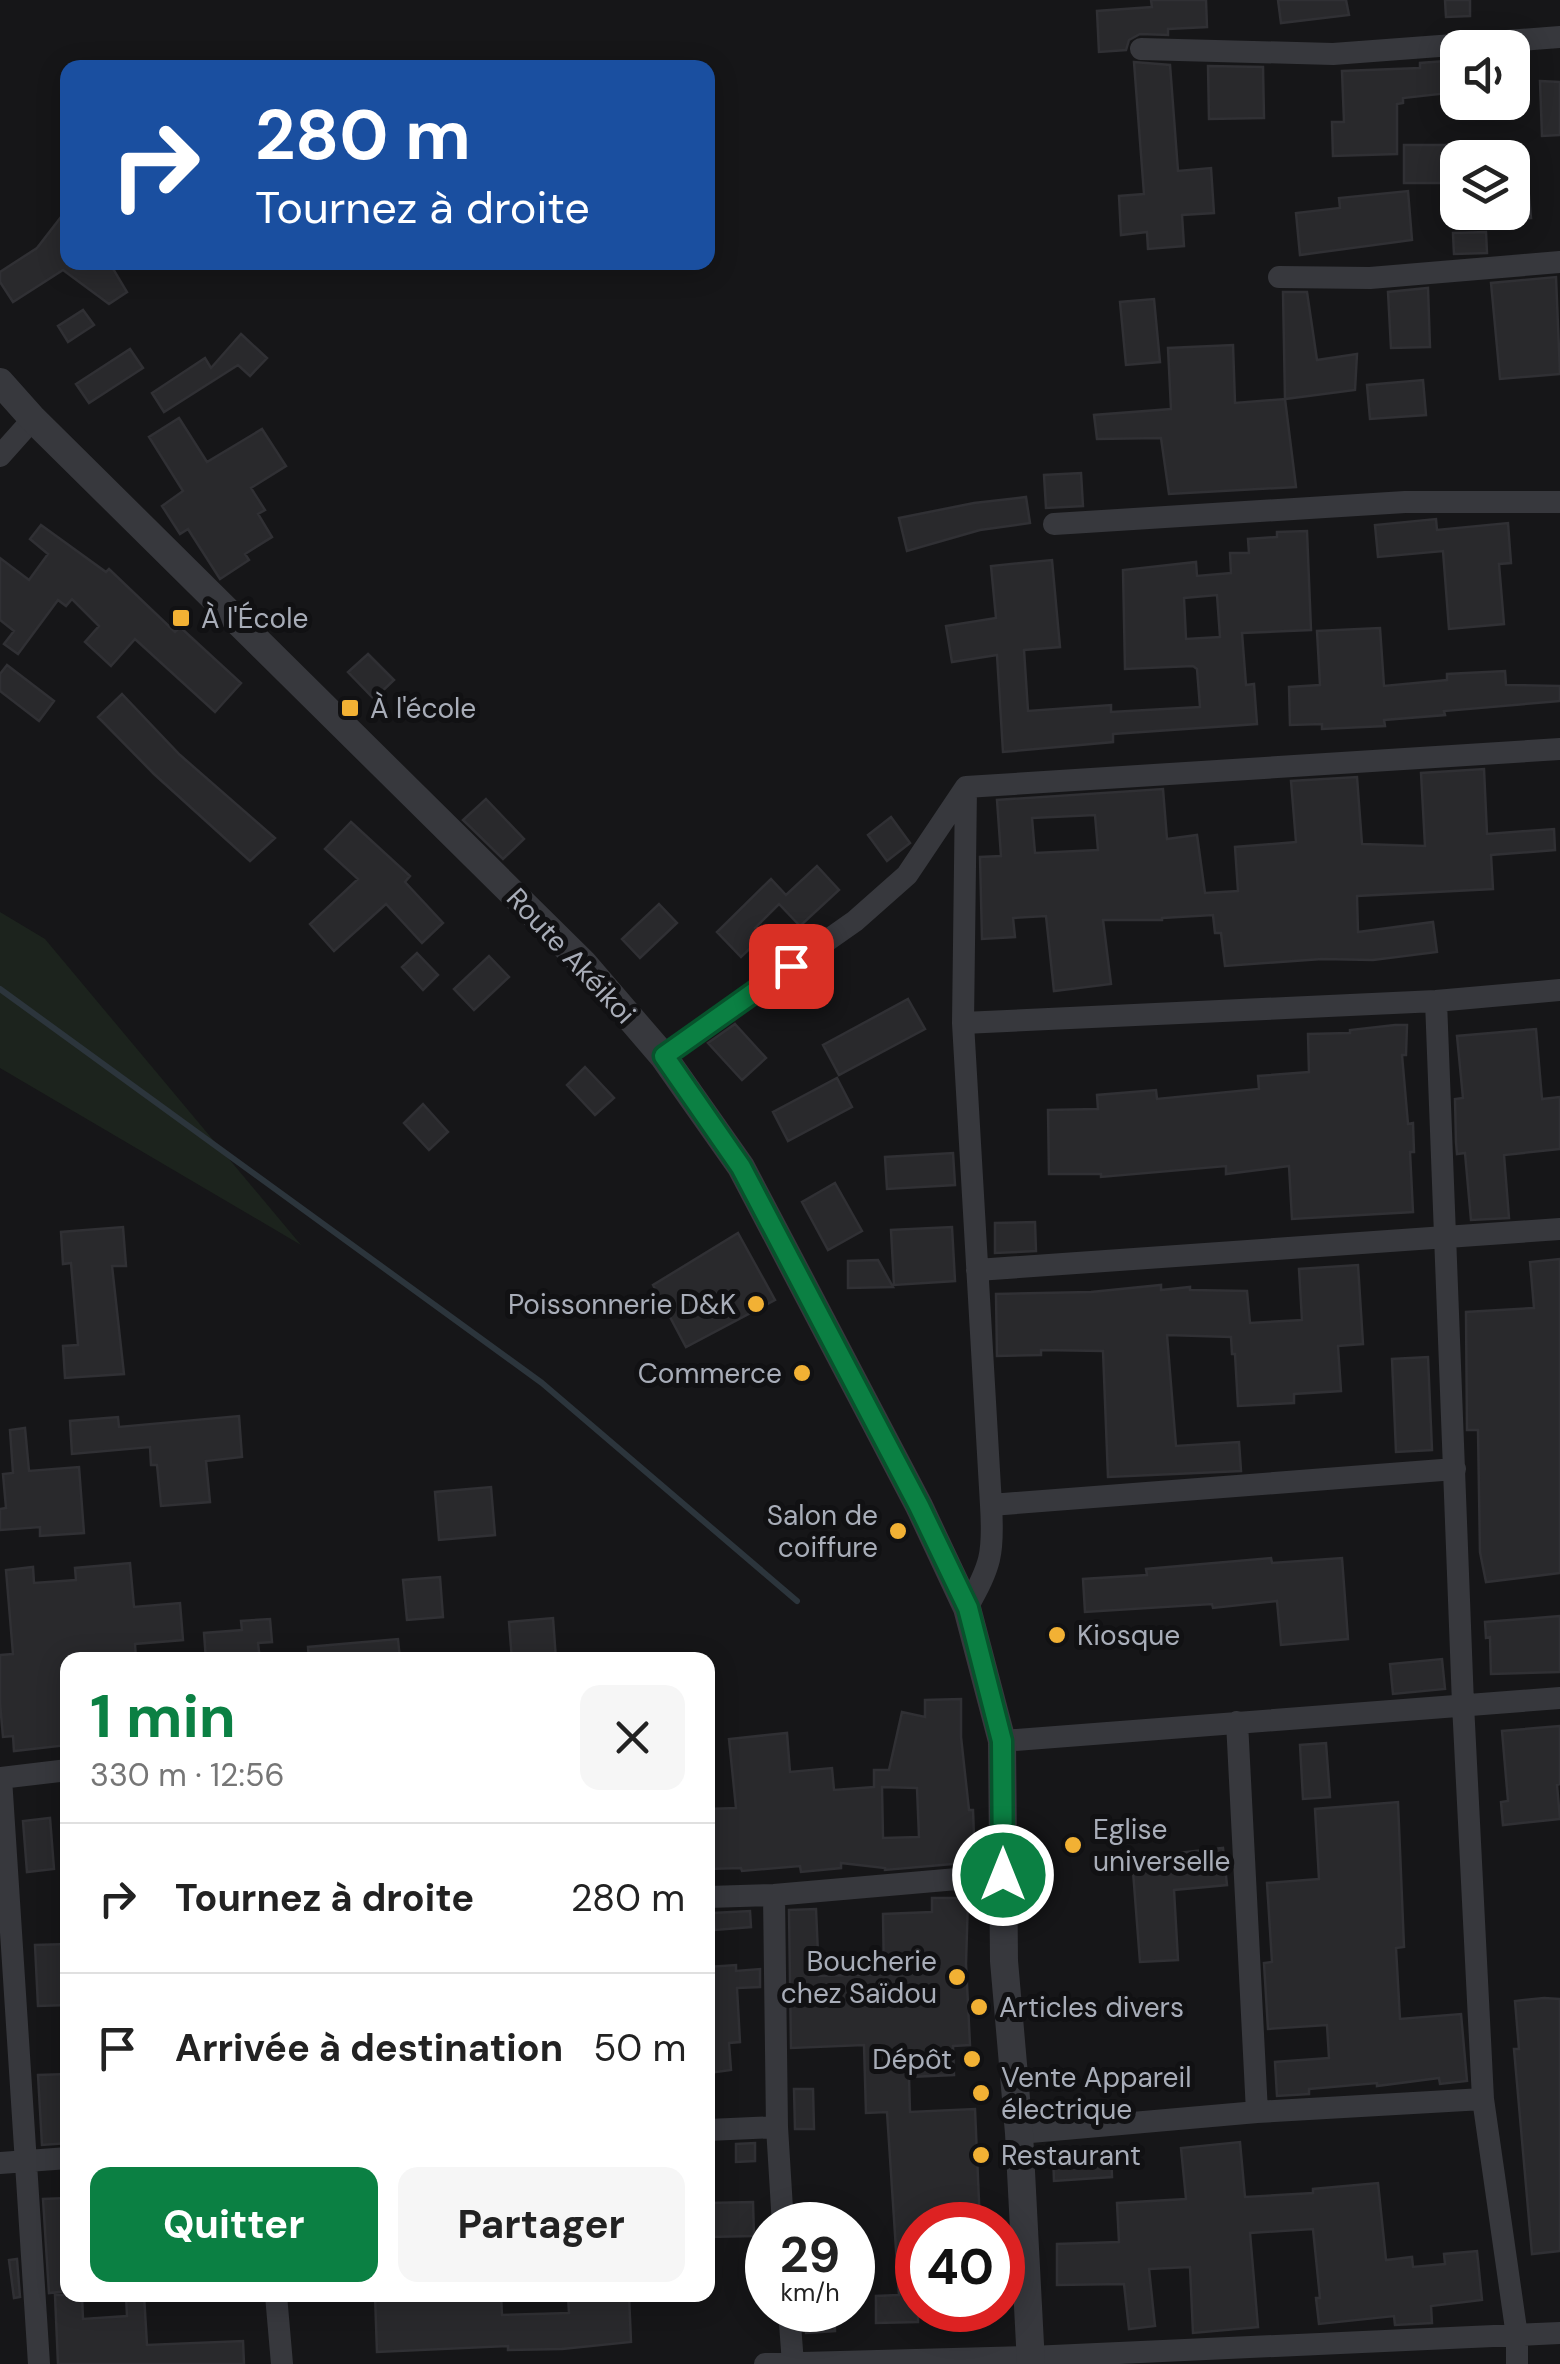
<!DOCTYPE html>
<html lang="fr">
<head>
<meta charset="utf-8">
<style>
  :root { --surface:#fff; --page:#f6f6f6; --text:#222; --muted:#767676; --line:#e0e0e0; --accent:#0b8043 }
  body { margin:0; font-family:"DM Sans",sans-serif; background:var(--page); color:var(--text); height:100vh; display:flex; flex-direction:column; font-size:38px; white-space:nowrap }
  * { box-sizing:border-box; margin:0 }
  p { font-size:32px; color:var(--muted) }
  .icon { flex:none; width:55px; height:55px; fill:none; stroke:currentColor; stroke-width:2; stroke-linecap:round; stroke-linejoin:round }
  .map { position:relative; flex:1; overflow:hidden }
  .panel { position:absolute; left:60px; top:1652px; width:655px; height:650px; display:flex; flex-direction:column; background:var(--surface); border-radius:20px; box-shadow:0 5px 25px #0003 }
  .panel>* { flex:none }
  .top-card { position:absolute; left:60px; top:60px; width:655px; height:210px; border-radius:20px; box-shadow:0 5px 25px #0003; background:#1a4fa0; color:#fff; overflow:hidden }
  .buttons { position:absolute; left:1440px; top:30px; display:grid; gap:20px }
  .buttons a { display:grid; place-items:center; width:90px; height:90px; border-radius:20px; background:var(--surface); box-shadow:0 5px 25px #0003; font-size:50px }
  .speed { position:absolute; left:745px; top:2202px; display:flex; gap:20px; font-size:50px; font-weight:700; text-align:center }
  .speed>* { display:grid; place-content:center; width:130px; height:130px; border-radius:50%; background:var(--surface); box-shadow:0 5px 25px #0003; line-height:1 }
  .speed small { font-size:25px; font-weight:400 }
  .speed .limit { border:15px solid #d22; background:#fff; color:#111 }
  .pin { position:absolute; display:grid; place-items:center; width:85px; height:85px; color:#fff; margin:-42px; border-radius:20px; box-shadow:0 5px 15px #0006 }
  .me { position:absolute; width:110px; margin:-55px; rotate:0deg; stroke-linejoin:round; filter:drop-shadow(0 0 8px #0008) }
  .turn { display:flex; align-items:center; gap:35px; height:210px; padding:0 30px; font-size:45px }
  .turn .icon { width:130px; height:130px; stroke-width:2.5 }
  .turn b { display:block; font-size:70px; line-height:85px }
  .round { display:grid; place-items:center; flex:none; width:105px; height:105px; border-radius:20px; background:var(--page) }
  .summary { display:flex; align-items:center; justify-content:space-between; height:170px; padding:0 30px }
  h1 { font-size:60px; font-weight:700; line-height:75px; color:var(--accent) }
  .action { display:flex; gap:20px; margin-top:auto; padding:20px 30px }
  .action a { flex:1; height:115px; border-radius:20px; background:var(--accent); color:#fff; font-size:40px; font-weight:700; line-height:115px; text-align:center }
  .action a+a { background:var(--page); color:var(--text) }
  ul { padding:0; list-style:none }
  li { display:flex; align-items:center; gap:30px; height:150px; padding:0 30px; border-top:2px solid var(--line) }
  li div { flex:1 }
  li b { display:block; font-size:38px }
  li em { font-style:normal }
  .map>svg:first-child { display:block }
  .green { fill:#1c231d }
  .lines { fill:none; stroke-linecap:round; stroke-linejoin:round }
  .stream { stroke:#2c353c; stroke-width:6 }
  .building { fill:#29292c; stroke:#303034; stroke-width:2.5; fill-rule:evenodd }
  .minor { stroke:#37383d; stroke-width:22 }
  .tertiary { stroke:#37383d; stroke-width:28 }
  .route-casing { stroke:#07532c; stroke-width:25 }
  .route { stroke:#0b8043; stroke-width:18 }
  .poi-dot { fill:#f2b134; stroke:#111113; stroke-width:4 }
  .labels { text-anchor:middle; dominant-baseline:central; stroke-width:10; stroke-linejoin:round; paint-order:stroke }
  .poi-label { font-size:28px; fill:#a8adb8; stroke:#111113; text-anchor:start }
  .street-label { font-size:28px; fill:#a8adb8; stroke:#111113 }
</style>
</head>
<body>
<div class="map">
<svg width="1560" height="2364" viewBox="0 0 1560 2364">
  <rect width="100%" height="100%" fill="#161618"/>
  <path class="green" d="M0,912L45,939L301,1245L0,1068Z"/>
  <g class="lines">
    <path class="stream" d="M0,989L542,1383L797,1601"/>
  </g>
  <path class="building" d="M1151,0H1206L1207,27L1168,29V35L1140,34L1129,40L1126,50L1099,52L1097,11L1152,7Z
    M1278,0H1346L1349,15L1281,23Z
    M1445,0H1470V16L1446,17Z
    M1458,60V92L1403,98V103L1397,104V154L1333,156L1332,122H1344L1342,71L1420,68V63Z
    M1134,62L1170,65L1178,171L1211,168L1214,213L1182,215L1184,246L1148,249L1147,232L1121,235L1119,196L1144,194Z
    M1208,66L1263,67L1264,118L1209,119Z
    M1540,81L1560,82V135L1542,136Z
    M1404,145H1458V183H1404Z
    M1512,152H1525L1531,218L1512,219Z
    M1408,191L1412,240L1300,255L1296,213L1340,208L1339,198Z
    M68,208V262H109L127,292L109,304L63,270L13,302L0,282V272L37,248Z
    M1486,232L1487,253L1454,254L1453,233Z
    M1556,277L1560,374L1500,379L1491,283Z
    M1428,288L1430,347L1391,348L1388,292Z
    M1283,292H1307L1317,360L1357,354L1355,390L1285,399Z
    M1154,299L1160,362L1126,365L1120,302Z
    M83,310L94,325L68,342L58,326Z
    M241,334L267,358L250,376L238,365L164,412L152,393L205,358L211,368Z
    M1233,345L1235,403L1285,399L1296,487L1169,494L1161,438L1097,439L1094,415L1171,409L1168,348Z
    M130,349L143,368L89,403L76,384Z
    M1423,380L1426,415L1370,419L1367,385Z
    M179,418L207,462L262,429L286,466L251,488L265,510L258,514L272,537L245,554L249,560L220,579L188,529L180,534L162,506L183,491L149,437Z
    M1081,473L1083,506L1046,508L1044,475Z
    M1026,497L1030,523L980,530L907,551L899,518L974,503Z
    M1436,519L1437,530L1508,523L1511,563L1499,564L1504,624L1449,629L1443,551L1378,557L1375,525Z
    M41,525L106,572L109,569L175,632L180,627L241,683L215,712L135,639L111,666L85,642L99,626L72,599L66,606L58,600L18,654L4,644L14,631L0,620V558L29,580L48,554L30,539Z
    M1307,531L1311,630L1242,633L1246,685L1254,684L1257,724L1113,734V742L1003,752L997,655L952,662L946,626L996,618L991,566L1052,560L1060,647L1024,650L1028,711L1111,705V712L1200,707L1197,669L1193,666L1125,669L1123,570L1196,562L1197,576L1231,573L1230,553H1249L1248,539L1277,537V532ZM1217,595L1220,637L1186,639L1184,598Z
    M1380,628L1384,686L1447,680V674L1505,671L1506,685L1560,686V701L1444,711L1445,715L1384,720L1385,726L1322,729V724L1290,725L1289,687L1320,685L1317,631Z
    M368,654L394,680L374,699L348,672Z
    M7,665L54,701L39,721L0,691V674Z
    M122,694L180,755L275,838L250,861L154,774L98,717Z
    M1484,769L1487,834L1554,829L1555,850L1491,855L1493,889L1357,896L1358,932L1433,922L1437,952L1373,960L1322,959L1225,966L1221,933H1215L1213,915L1162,918V920H1103L1111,984L1054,991L1046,916L1013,918L1015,937L982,939L980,857L1001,856L997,800L1163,789L1167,839L1197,835L1205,893L1238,891L1235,847L1296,842L1291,781L1357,777L1362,844L1425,846L1421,773ZM1095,815L1098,850L1035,853L1032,818Z
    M486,799L524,839L503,859L463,820Z
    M891,817L910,843L887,861L868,835Z
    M351,822L410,876L405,882L443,923L422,943L386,904L334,951L310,924L358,879L325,849Z
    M817,866L839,890L800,926L779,904L755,928L763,936L741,957L717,932L771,879L786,895Z
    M659,904L677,923L640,958L622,939Z
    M417,953L438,975L423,990L402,967Z
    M489,956L509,977L474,1010L454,989Z
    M908,999L925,1029L839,1075L823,1045Z
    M735,1024L766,1058L742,1080L708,1043Z
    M1395,1025H1407L1406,1055H1402L1408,1124L1413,1123L1414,1152H1410L1413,1212L1292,1219L1289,1166L1226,1174V1166L1101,1177V1174H1049L1048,1110L1098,1109L1097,1095L1156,1090L1157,1099L1259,1089L1258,1076L1309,1072L1308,1034L1350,1033V1030Z
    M1536,1029L1542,1099L1560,1097V1149L1504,1155L1509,1218L1471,1220L1465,1153L1457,1154L1456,1142L1455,1099L1463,1098L1457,1036Z
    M585,1067L614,1098L595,1115L567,1085Z
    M837,1078L852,1107L788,1141L773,1112Z
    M423,1104L448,1132L429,1150L404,1123Z
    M953,1153L955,1185L887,1189L885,1157Z
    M835,1183L862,1231L828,1250L802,1202Z
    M1035,1222L1036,1251L995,1253V1223Z
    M123,1227L126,1266H112L124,1374L65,1378L63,1346L78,1345L71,1263L63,1264L61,1232Z
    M952,1227L955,1281L894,1285L891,1230Z
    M738,1233L775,1300L686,1347L653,1285Z
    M1560,1259V1573L1486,1582L1480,1552L1478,1430H1467L1466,1312L1534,1308L1530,1262Z
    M878,1260L893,1287L848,1288V1261Z
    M1358,1265L1363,1344L1338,1346L1341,1391L1294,1394V1403L1238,1406L1235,1354H1232L1231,1337L1167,1335L1176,1446L1239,1442L1241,1471L1108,1477L1103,1351L1041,1350V1355L997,1356L996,1294L1091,1292L1161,1285V1290L1190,1287V1290L1247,1291L1250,1323L1302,1320L1299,1269Z
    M1428,1357L1432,1450L1396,1452L1392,1359Z
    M239,1416L242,1457L206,1461L210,1502L161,1506L157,1465H151L150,1447L72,1454L70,1421L118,1417L119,1427Z
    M25,1428L29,1471L79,1467L84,1533L40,1536V1527L0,1530V1509L6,1508L3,1474L13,1473L10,1430Z
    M491,1487L495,1535L439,1540L435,1492Z
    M1271,1558L1272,1563L1342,1558L1348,1639L1281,1645L1277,1601L1213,1608L1212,1604L1085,1612L1083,1579L1147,1575L1146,1569Z
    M130,1563L134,1607L180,1603L183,1640L135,1644L136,1660H68V1745L14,1751L13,1736L3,1737L0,1703V1655L13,1654L6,1570L33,1567L34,1583L76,1580L75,1568Z
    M440,1577L443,1617L407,1620L403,1580Z
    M1560,1616V1672L1491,1674L1490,1637L1486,1638L1485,1622Z
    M553,1618L556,1660H512L509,1622Z
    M270,1619L272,1642L258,1643L260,1660H206L204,1633L242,1630L241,1621Z
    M398,1639L400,1660H309L308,1647Z
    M1442,1659L1445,1689L1393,1694L1390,1664Z
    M961,1699V1737L969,1810H973L975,1862L885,1870V1868L841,1863V1868L801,1872L800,1866L742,1871L741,1868L708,1869V1809L736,1808L729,1739L787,1733L790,1772L832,1768L834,1790L874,1787V1770H889L902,1712L925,1717V1700ZM882,1787L917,1788L919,1837L883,1838Z
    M1560,1726V1784L1557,1785L1560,1819L1503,1825L1501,1802L1508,1801L1502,1731Z
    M1326,1743L1330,1797L1303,1799L1300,1745Z
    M1398,1802L1404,1947L1396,1948L1400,2019L1461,2014L1467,2081L1440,2084L1439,2078L1377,2086V2083L1309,2089V2094L1277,2096L1275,2062L1329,2058L1327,2025L1268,2029L1264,1963L1272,1962L1267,1883L1319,1879L1315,1809Z
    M50,1818L54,1869L27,1872L23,1821Z
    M1223,1848L1227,1885L1174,1890L1178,1960L1140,1962L1132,1858Z
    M932,1898H968L966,1964L970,2045L953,2046L954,2075L909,2077L910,2112L975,2109L980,2225H918V2322L876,2323V2296L899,2295L887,2112L866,2113L864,2045L791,2048L789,1910L816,1909L819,1976L884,1974L883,1914L932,1912Z
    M750,1911L751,1927L715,1930L713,1913Z
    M68,1944V2005L38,2006L35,1945Z
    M736,1965V1971L760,1969V1987L737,1988L740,2042L729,2043L731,2070L708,2073V1967Z
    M1544,1998L1560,1999V2251L1532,2254L1514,2049H1519L1515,2001Z
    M68,2074V2143L42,2145L38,2075Z
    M794,2089H813L814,2129H795Z
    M1240,2142L1245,2197L1313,2193V2189L1378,2183L1386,2260L1412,2257L1413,2267L1445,2264L1444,2254L1477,2251L1482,2300L1431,2306L1432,2323L1395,2325L1394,2316L1319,2324L1316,2298H1320L1313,2229L1250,2233L1258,2327L1193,2333L1190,2267L1149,2269L1155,2326L1129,2329L1124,2284L1057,2285V2244L1119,2242L1117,2203L1186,2199L1181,2148Z
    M755,2143V2161L736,2162V2144Z
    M1111,2149L1112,2177L1054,2181L1053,2152Z
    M68,2198V2291L49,2293L43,2199Z
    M753,2202L754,2236L708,2237V2203Z
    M17,2259L20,2297L14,2298L9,2260Z
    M55,2295H82L83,2319L127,2316L126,2295H144L147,2345L243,2341L244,2364H58Z
    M375,2295H501L502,2315L569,2313L568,2295H629L631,2342L562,2349L508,2350V2346L377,2352Z
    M804,2310H834L835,2331L806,2333Z"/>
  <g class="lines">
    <path class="minor" d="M1141,49L1333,54L1560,37
      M1279,277L1370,278L1560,262
      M0,456L33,419
      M1054,524L1405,502H1560
      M1436,1001L1463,1704L1483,2099L1517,2336V2364
      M963,1023L1436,1001L1560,990
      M663,1056L855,921L907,875L966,787
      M977,1270L1560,1229
      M991,1505L963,1023L966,787L1560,749
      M967,1608C991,1565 994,1554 991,1505L1455,1469
      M1237,1722L1257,2112
      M1002,1741L1560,1698
      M0,1778L68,1770
      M1,1778L39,2364
      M774,1895L777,2127L783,2225
      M708,1897L774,1895L1003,1875
      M708,2130L777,2127
      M1019,2133L1257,2112L1483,2099
      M0,2163L68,2158
      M276,2295L282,2364
      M789,2310L793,2364
      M765,2364L1031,2357L1560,2333"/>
    <path class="tertiary" d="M0,382L33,419L583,963L663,1056L741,1167L919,1506L967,1608L1002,1741L1004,1961L1019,2133L1031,2364"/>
  </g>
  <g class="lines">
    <g class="route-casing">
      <path id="route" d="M791,966L664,1056L741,1167L919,1506L968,1608L1002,1741L1003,1875"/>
    </g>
    <use href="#route" class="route"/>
  </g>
  <g class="poi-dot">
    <rect x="171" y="608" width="20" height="20" rx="5"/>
    <rect x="340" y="698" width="20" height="20" rx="5"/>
    <circle cx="756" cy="1304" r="10"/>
    <circle cx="802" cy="1373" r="10"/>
    <circle cx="898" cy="1531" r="10"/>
    <circle cx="1057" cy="1635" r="10"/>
    <circle cx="1073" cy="1845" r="10"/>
    <circle cx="957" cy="1977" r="10"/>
    <circle cx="979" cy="2007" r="10"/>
    <circle cx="972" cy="2059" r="10"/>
    <circle cx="981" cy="2093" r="10"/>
    <circle cx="981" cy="2155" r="10"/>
  </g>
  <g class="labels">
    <g class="poi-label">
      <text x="201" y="618">À l'École</text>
      <text x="370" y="708">À l'école</text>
      <text x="736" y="1304" text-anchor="end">Poissonnerie D&amp;K</text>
      <text x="782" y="1373" text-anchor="end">Commerce</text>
      <text x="878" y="1515" text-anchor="end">Salon de<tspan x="878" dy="32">coiffure</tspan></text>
      <text x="1077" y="1635">Kiosque</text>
      <text x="1093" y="1829">Eglise<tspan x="1093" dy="32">universelle</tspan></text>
      <text x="937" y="1961" text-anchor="end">Boucherie<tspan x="937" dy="32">chez Saïdou</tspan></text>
      <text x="999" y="2007">Articles divers</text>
      <text x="952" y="2059" text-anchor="end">Dépôt</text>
      <text x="1001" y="2077">Vente Appareil<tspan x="1001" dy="32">électrique</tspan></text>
      <text x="1001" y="2155">Restaurant</text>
    </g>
    <g class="street-label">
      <text transform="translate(571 956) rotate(47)">Route Akéikoi</text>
    </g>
  </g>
</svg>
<div class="buttons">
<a><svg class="icon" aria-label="sound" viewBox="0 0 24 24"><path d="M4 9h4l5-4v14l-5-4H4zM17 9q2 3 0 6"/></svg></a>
<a><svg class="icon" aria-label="layers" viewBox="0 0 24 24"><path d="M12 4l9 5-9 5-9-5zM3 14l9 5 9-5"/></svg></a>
</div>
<div class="speed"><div>29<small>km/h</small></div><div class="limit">40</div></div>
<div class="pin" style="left:791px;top:966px;background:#d93025"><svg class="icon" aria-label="arrive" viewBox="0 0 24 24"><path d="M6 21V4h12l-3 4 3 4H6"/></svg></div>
<svg class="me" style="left:1003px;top:1875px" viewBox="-20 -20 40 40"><circle r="17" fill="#0b8043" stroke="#fff" stroke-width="3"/><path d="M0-11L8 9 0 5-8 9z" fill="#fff"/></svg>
<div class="top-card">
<div class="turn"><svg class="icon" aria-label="right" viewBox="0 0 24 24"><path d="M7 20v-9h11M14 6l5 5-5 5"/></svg><div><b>280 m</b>Tournez à droite</div></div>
</div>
<section class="panel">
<div class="summary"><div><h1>1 min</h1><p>330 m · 12:56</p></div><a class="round"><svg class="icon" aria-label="close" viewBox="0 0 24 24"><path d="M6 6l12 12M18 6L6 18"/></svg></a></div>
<ul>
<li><svg class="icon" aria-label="right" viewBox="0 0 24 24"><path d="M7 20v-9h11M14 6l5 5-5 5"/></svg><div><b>Tournez à droite</b></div><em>280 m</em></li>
<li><svg class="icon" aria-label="arrive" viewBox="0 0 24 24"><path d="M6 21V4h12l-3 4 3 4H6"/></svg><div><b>Arrivée à destination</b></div><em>50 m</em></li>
</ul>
<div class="action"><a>Quitter</a><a>Partager</a></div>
</section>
</div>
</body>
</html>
